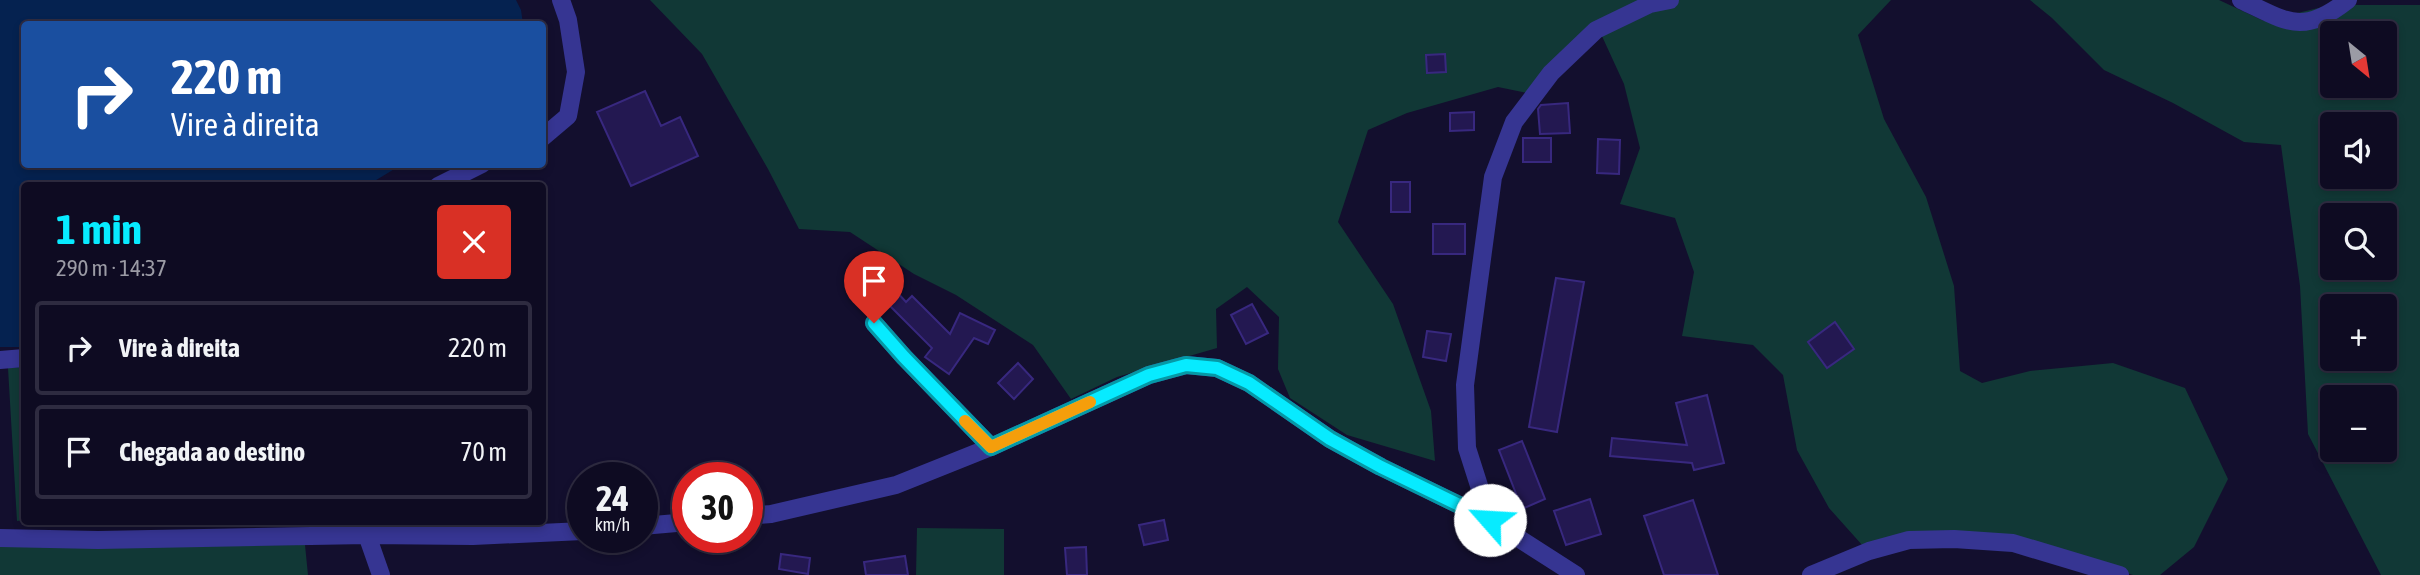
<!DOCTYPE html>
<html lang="pt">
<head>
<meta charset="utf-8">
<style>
  :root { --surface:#0e0b22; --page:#1c192f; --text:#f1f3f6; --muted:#9b9ba5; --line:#2e2b40; --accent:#07ebff }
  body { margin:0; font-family:"Asap Condensed",sans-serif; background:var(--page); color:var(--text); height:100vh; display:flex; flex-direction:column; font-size:26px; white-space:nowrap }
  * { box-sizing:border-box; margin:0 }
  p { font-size:23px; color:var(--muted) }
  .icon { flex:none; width:38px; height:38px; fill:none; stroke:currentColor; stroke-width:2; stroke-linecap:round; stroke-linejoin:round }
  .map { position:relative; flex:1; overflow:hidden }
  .details { position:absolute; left:21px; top:182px; width:525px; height:343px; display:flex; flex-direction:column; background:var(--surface); border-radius:7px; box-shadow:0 4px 10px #0003,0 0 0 2px var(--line) }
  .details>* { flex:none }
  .banner { position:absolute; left:21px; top:21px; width:525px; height:147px; border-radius:7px; box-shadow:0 4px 10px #0003,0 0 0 2px var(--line); background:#1a4fa0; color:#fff; overflow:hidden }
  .needle { width:46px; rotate:150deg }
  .controls { position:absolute; left:2320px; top:21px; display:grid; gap:14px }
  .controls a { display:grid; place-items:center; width:77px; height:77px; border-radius:7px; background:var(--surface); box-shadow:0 4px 10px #0003,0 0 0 2px var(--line); font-size:35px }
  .speed { position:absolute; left:567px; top:462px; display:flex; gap:14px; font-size:35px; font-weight:700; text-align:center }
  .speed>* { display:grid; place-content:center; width:91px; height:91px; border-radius:50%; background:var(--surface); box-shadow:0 4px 10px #0003,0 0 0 2px var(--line); line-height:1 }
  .speed small { font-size:18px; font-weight:400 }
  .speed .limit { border:10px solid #d22; background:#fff; color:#111 }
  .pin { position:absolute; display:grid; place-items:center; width:60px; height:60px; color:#fff; margin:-72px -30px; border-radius:50% 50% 50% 0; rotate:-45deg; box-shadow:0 0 7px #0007 }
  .pin .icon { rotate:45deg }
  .me { position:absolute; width:77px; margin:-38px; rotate:296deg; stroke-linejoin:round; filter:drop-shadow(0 0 5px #0008) }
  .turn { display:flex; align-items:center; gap:24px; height:147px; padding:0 35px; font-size:32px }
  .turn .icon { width:91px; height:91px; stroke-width:2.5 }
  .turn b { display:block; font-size:49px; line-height:60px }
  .round { display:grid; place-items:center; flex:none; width:74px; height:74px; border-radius:7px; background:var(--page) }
  .headline { display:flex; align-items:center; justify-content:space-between; height:119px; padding:0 35px }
  h1 { font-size:42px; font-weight:700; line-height:52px; color:var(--accent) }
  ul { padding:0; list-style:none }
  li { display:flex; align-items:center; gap:21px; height:94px; margin:0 14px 10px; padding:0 21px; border:4px solid var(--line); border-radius:7px }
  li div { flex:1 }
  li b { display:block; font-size:26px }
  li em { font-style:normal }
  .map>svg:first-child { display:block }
  .green { fill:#113836; fill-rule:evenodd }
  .water { fill:#052250 }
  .building { fill:#231851; stroke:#38287f; stroke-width:2 }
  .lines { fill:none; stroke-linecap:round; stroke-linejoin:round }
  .minor { stroke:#363592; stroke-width:18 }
  .route-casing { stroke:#0599a6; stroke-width:18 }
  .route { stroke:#07ebff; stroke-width:12 }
  .slow { stroke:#f59e0b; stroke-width:12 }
</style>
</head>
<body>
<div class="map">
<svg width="2420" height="575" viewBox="0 0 2420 575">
  <rect width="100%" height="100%" fill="#130f2e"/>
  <path class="green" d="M650,0H1891L1858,35L1884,119L1926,197L1954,286L1960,371L1982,383L2030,371L2113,363L2185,388L2228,479L2194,547L2160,575H2133L2014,537L1863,546L1829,508L1797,450L1783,375L1753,345L1682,336L1694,272L1675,218L1620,204L1640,148L1624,84L1601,34L1575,58L1542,96L1498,87L1407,113L1368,130L1338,222L1393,304L1431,411L1435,461L1347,435L1290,398L1278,369L1279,317L1247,287L1216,309L1217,348L1117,377L1071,399L1033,345L956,295L914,274L850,232L799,229L768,169L702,54Z
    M2030,0H2219L2264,21L2331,5H2420V575H2381L2308,434L2300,286L2281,145L2244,142L2173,103L2104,70L2052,18ZM2333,33H2385V86H2333ZM2333,124H2385V177H2333ZM2333,215H2385V268H2333ZM2333,306H2385V359H2333ZM2333,397H2385V450H2333Z
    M24,367V520L17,521L8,368Z
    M917,528L1004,529V575H916Z
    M0,544L94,546L305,545L308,575H0Z"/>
  <path class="water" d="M0,0H516L521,10L523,24H24V164L401,165L368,185L24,186V347H0Z"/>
  <path class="building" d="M1445,54L1446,72L1427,73L1426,55Z
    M645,91L661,126L680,117L698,156L631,186L597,112Z
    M1568,103L1570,133L1540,134L1538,109L1541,105Z
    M1474,112V130L1450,131V113Z
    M1523,138H1551V162H1523Z
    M1598,139L1620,140L1619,174L1597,173Z
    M1391,182H1410V212H1391Z
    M1433,224H1465V254H1433Z
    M872,265L906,302L912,296L950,334L960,313L995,330L988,344L974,338L949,374L925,357L932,348L882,298L870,309L849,287Z
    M1556,278L1584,282L1557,432L1529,427Z
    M1252,304L1268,333L1246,344L1231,315Z
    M1835,322L1854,349L1827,368L1808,342Z
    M1427,331L1451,334L1446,361L1423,357Z
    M1018,363L1033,379L1014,399L998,383Z
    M1707,395L1724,463L1694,470L1692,463L1610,456L1612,438L1687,445L1676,403Z
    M1522,441L1545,499L1522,509L1499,450Z
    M1590,499L1601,534L1566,545L1554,511Z
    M1693,500L1718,575H1664L1644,516Z
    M1164,520L1168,540L1144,545L1139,525Z
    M1086,547L1087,575H1067L1065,548Z
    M781,554L810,558L808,574L779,569Z
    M905,556L908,575H866L864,562Z"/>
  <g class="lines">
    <path class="minor" d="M2241,0C2288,22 2302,36 2348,0
      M542,138L568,116L576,72L568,20L561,0
      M438,186L482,164
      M874,323L904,357L991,447
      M0,360L24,358
      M747,516L771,514L896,485L991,447L1149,375L1186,365L1217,368L1249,383L1330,439L1381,467L1490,520L1576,575
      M1490,520L1467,448L1465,385L1493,177L1514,122L1551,73L1596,30L1650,4L1670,0
      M642,526L688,522
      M367,535L381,575
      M0,538L98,540L367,535L473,536L583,531
      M1811,575L1869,551L1909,540L1954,539L2013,543L2120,575"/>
  </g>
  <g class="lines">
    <g class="route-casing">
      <path id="route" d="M874,323L904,357L991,447L1149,375L1186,365L1217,368L1249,383L1330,439L1381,467L1490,520"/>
    </g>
    <use href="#route" class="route"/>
    <path class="slow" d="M965,421L991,447L1090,402"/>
  </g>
</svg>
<div class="controls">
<a><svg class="needle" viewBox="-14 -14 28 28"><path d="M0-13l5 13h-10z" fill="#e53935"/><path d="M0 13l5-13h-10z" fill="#9b9ba5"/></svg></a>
<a><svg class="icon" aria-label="sound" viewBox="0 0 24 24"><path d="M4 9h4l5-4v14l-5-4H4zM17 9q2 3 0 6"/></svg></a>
<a><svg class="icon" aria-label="search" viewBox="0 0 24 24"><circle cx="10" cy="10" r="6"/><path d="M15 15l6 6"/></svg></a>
<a>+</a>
<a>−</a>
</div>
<div class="speed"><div>24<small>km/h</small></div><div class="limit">30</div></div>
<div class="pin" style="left:874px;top:323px;background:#d93025"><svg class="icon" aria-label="arrive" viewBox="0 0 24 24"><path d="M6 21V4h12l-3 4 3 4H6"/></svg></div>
<svg class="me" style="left:1490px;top:520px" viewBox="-20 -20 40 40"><circle r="19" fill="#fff"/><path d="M0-13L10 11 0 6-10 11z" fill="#07ebff"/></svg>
<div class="banner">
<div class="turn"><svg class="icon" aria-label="right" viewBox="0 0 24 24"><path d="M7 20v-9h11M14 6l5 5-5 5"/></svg><div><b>220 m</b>Vire à direita</div></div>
</div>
<section class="details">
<div class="headline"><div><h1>1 min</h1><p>290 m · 14:37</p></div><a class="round" style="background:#d93025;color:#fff"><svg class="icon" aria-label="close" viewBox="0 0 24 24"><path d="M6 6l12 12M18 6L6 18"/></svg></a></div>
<ul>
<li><svg class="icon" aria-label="right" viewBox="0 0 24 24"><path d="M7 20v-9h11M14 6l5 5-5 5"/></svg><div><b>Vire à direita</b></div><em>220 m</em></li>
<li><svg class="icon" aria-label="arrive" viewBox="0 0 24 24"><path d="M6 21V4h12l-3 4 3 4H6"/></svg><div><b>Chegada ao destino</b></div><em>70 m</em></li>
</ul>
</section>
</div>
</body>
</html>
